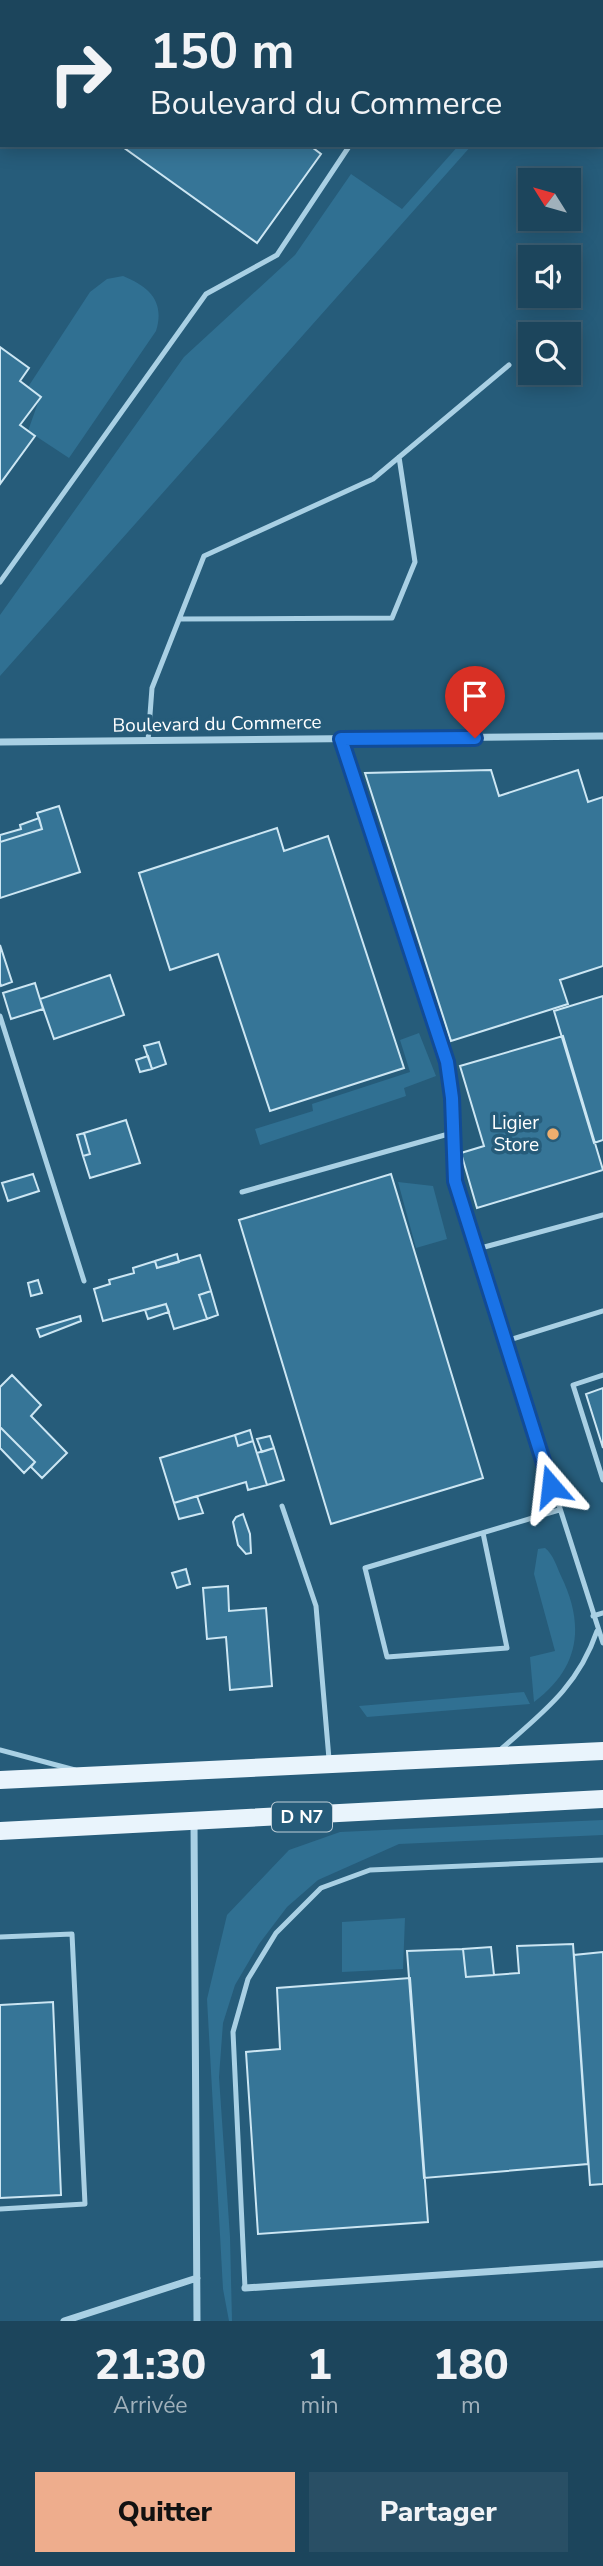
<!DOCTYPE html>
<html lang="fr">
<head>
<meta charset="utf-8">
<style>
  :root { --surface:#1c455c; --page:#294f65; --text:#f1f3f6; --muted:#a0b1bb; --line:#3a5d72; --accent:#eead8d }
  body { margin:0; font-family:"Nunito Sans",sans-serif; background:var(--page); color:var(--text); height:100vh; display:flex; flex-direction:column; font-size:26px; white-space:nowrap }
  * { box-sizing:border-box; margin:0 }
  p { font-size:23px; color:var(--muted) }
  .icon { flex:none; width:38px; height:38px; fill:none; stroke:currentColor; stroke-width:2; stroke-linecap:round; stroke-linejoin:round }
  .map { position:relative; height:2321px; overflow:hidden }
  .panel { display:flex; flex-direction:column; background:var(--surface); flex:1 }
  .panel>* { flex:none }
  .guide { position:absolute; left:0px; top:0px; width:604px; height:147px; box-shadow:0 4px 18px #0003,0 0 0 2px var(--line); background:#1c455c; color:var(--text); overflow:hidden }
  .needle { width:46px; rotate:307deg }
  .tools { position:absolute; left:518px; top:168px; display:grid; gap:14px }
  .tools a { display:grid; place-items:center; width:63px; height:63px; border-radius:0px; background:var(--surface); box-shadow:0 4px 18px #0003,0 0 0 2px var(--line); font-size:35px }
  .pin { position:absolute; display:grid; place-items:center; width:60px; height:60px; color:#fff; margin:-72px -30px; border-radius:50% 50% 50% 0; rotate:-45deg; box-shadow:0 0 7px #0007 }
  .pin .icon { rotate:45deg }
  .me { position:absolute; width:77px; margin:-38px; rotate:343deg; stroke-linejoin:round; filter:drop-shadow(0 0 5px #0008) }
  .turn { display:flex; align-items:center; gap:24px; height:147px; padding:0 35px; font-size:32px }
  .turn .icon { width:91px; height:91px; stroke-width:2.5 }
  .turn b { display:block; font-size:49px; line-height:60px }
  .eta { display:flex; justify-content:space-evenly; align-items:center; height:119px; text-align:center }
  .eta b { font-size:42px; font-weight:800; line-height:49px }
  .action { display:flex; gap:14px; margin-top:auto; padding:14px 35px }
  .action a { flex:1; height:80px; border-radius:0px; background:var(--accent); color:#111; font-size:28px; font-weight:800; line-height:80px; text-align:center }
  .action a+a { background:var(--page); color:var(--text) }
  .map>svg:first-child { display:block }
  .green { fill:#307092 }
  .building { fill:#367597; stroke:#cce6f3; stroke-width:2 }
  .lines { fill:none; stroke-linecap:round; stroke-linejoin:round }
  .lane { stroke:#a9d0e4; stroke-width:5 }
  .street { stroke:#a9d0e4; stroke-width:7 }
  .primary { stroke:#e9f4fc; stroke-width:18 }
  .route-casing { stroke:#114b97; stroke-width:18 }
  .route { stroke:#1a73e8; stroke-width:12 }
  .poi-dot { fill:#edae6e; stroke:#265c7a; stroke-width:2.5 }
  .labels { text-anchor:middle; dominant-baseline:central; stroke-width:7; stroke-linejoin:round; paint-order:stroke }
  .shield { fill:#265c7a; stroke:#beced7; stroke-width:2 }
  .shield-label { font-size:18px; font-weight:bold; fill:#fff }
  .street-label { font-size:19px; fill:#fff; stroke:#265c7a }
  .poi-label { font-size:19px; fill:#fff; stroke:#265c7a; text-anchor:end }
</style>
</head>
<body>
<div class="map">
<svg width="603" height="2321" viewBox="0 0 603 2321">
  <rect width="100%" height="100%" fill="#265c7a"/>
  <path class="green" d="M459,145H472L0,676V615L184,357L295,255L351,174L402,209Z
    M123,276C150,287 165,302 156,331L69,458L28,431L40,397L28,387L90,292L107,279Z
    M419,1033L436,1076L404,1088L406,1096L260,1145L255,1129L313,1111L312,1104L410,1072L400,1040Z
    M398,1182L433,1186L447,1239L416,1248Z
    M545,1548C553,1554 557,1567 561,1576C585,1625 580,1668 534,1702L530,1657L555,1651L534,1574L538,1549Z
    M524,1692L530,1704L367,1717L359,1706Z
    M603,1820V1835L399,1844L318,1880L287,1907L259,1944L235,1985L223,2023L219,2077L230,2237L232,2321H229L223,2289L207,1999L227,1915L289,1850L340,1832Z
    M405,1918L403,1969L342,1972V1922Z"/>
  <path class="building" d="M188,0H368L187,2Z
    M120,145H309L321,154L257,243Z
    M0,347L29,368L20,381L41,397L20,425L35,436L0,484Z
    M491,770L499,796L578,770L588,802L603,797V966L560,980L568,1004L451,1041L365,773Z
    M59,806L80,872L0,898V842L42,829L37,813Z
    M39,818L42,829L0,842V835L21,829L20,825Z
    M277,828L284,851L328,836L404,1068L270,1111L218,954L170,970L139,873Z
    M0,945L12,982L1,986L0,983Z
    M110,975L124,1015L54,1039L40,999Z
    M35,983L43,1009L11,1019L3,993Z
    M603,996V1140L594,1143L554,1011Z
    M563,1036L603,1170L477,1208L461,1153L484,1146L460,1066Z
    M159,1042L166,1064L152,1069L144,1046Z
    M148,1056L152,1069L140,1072L136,1060Z
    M126,1120L140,1163L90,1178L83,1156L90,1154L84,1133Z
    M84,1133L90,1154L83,1156L77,1135Z
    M33,1174L39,1191L8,1201L2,1183Z
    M391,1174L483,1478L331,1524L239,1220Z
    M177,1254L179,1262L157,1268L155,1261Z
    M200,1255L211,1291L199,1295L207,1319L174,1329L166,1304L103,1321L94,1289L110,1284L109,1280L134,1273L133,1268L155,1261L157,1268Z
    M38,1280L42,1293L31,1296L28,1283Z
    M211,1291L218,1315L207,1319L199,1295Z
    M166,1304L169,1312L148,1319L145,1310Z
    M80,1316L81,1321L40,1337L37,1329Z
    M12,1375L41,1405L31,1416L67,1453L42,1478L31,1467L35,1462L0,1427V1387Z
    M603,1388V1448L586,1394Z
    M0,1427L35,1462L24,1473L0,1448Z
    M250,1430L253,1441L238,1446L235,1435Z
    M235,1435L238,1446L253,1441L267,1485L248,1490L246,1482L174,1503L160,1458Z
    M270,1436L274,1448L262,1452L257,1439Z
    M274,1448L284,1480L267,1485L257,1453Z
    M197,1496L203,1513L179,1519L174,1503Z
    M243,1514L250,1534L251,1553L246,1554L238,1545L233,1522L236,1517Z
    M186,1569L190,1584L177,1588L172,1573Z
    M228,1586L229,1611L266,1608L272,1686L230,1690L226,1637L207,1639L203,1588Z
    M573,1944L588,2164L424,2178L407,1951L463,1949L466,1977L519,1973L517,1946Z
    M491,1947L494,1975L466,1977L463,1949Z
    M603,1952V2184L590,2185L574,1955Z
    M410,1978L428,2222L258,2234L246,2052L280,2049L277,1988Z
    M53,2002L61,2195L0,2198V2005Z"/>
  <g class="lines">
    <path class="lane" d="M95,2L97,0
      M445,2L446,0
      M0,89L2,87
      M0,582L206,294L277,255L350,145
      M179,619L392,618L415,562L399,457
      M341,739L447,1062L452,1098L455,1180L603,1643
      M148,741L152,688L204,556L373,479L509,365
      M0,1016L84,1281
      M242,1192L452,1133
      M477,1249L603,1215
      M506,1341L603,1311
      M603,1375L573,1385L603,1480
      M282,1506L316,1606L329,1759
      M483,1533L507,1648L387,1657L365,1568L559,1510
      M593,1616L603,1613
      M0,1750L75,1770
      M499,1751C542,1713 578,1687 597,1631
      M0,1937L72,1934L85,2204L0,2209
      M245,2288L233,2032L248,1979L276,1933L321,1888L370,1870L603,1860"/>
    <path class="street" d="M0,742L603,736
      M194,1821L197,2321
      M245,2288L603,2264
      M64,2321L197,2278"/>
    <path class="primary" d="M0,1780L603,1751
      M0,1831L603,1799"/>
  </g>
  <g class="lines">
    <g class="route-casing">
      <path id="route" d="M475,738L341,739L447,1062L452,1098L455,1181L551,1486"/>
    </g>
    <use href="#route" class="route"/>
  </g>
  <circle class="poi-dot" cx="553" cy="1134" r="7"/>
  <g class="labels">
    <rect class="shield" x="272" y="1802.5" width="60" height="29" rx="5"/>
    <g class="shield-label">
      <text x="302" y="1817">D N7</text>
    </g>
    <g class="street-label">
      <text transform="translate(217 724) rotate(-1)">Boulevard du Commerce</text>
    </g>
    <g class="poi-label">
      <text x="539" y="1123">Ligier<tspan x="539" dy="22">Store</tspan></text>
    </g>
  </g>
</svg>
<div class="tools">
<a><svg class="needle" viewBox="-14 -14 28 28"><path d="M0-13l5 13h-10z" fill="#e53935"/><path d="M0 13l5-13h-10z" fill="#a0b1bb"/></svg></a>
<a><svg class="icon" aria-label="sound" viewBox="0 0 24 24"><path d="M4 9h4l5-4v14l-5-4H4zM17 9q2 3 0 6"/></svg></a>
<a><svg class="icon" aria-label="search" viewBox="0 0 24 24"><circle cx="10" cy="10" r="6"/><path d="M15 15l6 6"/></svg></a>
</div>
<div class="pin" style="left:475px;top:738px;background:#d93025"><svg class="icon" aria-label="arrive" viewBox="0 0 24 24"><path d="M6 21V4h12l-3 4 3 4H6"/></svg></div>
<svg class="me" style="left:551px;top:1486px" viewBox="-20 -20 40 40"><path d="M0-17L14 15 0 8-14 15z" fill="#1a73e8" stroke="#fff" stroke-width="4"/></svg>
<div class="guide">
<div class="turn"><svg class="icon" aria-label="right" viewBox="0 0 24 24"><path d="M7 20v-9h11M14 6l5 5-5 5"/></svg><div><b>150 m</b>Boulevard du Commerce</div></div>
</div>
</div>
<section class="panel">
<div class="eta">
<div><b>21:30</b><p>Arrivée</p></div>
<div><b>1</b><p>min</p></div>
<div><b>180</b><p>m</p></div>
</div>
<div class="action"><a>Quitter</a><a>Partager</a></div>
</section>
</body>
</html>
